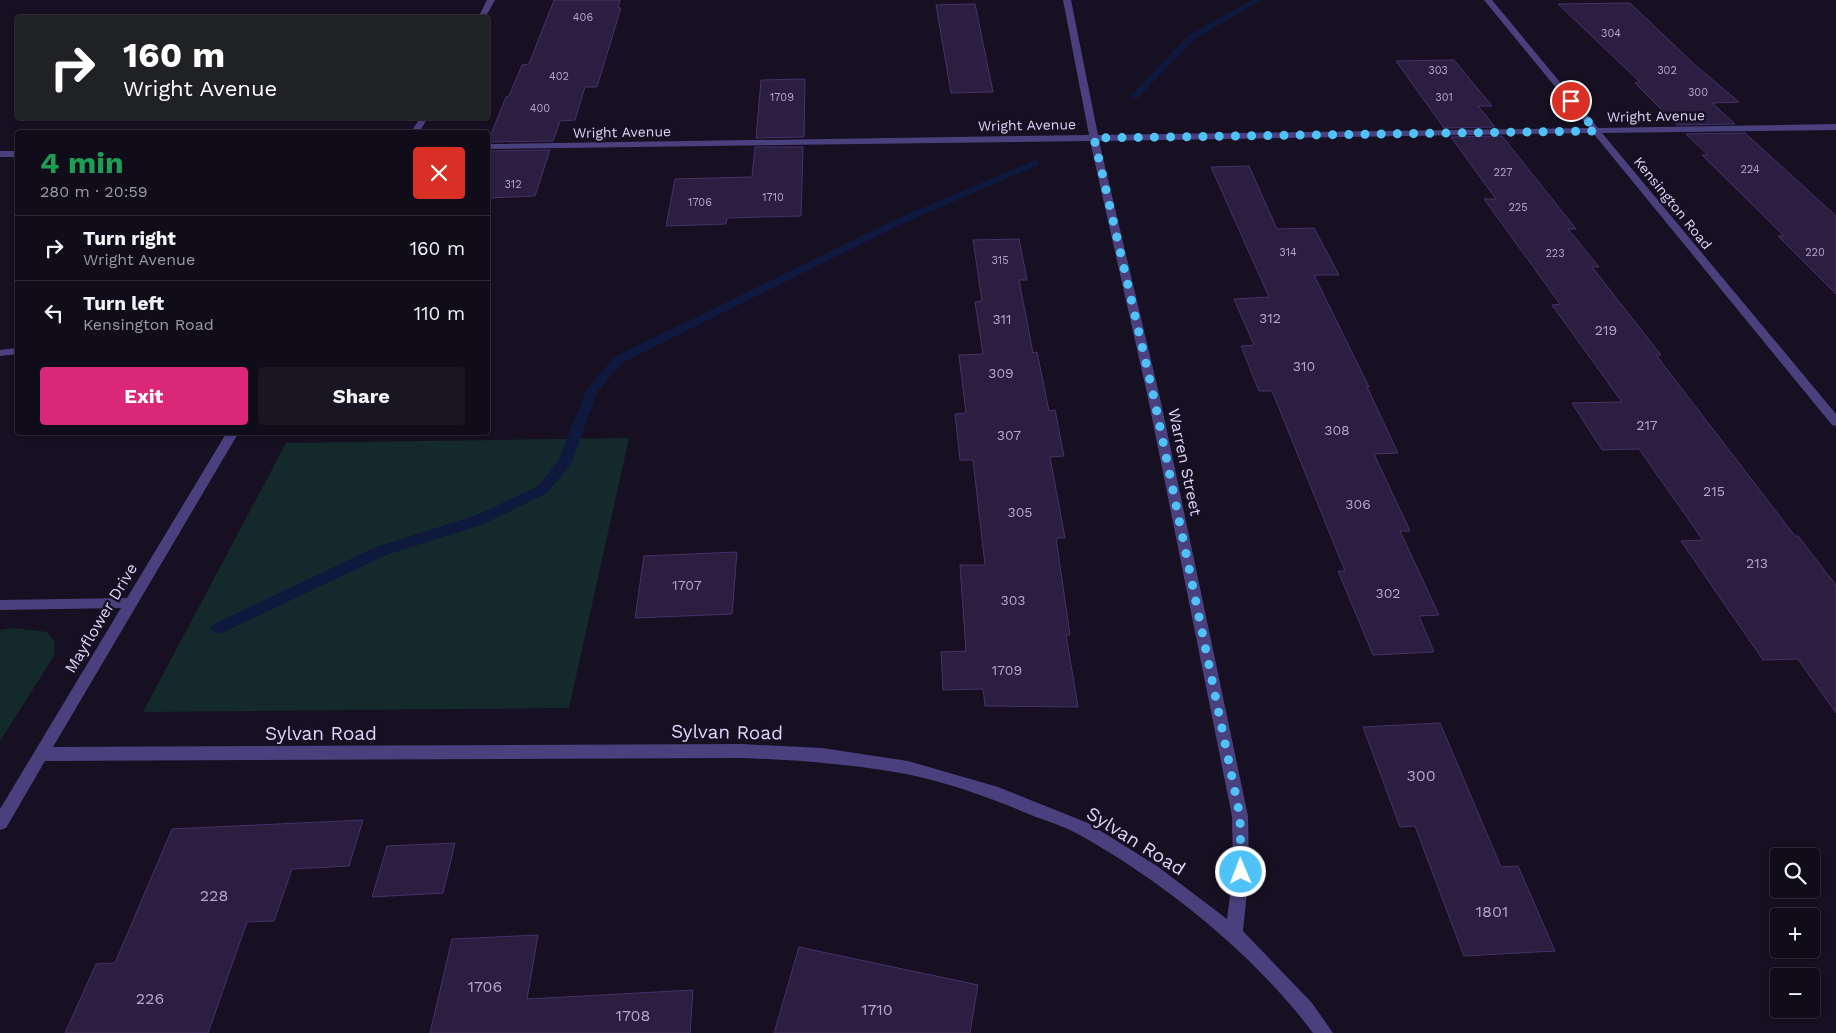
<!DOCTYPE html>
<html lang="en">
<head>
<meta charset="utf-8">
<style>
  :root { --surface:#100c1a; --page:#191523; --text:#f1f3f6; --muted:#9c9ba2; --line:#302c39; --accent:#db2777 }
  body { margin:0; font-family:"Work Sans",sans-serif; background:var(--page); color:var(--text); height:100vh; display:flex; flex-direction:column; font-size:19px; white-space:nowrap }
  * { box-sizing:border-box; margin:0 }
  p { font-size:16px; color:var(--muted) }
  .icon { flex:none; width:28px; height:28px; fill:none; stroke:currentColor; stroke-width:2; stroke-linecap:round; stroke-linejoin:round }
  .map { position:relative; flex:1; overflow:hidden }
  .panel { position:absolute; left:15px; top:130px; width:475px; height:305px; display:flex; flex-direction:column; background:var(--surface); border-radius:5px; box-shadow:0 1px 4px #0004,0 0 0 1px var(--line) }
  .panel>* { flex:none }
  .top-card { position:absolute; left:15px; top:15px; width:475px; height:105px; border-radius:5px; box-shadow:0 1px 4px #0004,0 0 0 1px var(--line); background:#202124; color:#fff; overflow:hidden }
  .controls { position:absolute; left:1770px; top:848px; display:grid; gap:10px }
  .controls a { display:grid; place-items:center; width:50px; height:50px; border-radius:5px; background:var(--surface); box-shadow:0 1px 4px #0004,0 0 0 1px var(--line); font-size:25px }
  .pin { position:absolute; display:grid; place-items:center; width:42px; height:42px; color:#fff; margin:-21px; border:2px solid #fff; border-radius:50%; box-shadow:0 1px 5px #0007 }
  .me { position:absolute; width:55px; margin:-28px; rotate:359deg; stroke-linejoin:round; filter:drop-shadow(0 0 4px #0008) }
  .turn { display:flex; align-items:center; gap:18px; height:105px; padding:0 25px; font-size:22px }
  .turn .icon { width:65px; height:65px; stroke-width:2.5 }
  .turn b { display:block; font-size:35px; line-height:42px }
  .round { display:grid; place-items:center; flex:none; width:52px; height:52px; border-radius:5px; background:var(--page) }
  .head { display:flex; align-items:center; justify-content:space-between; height:85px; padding:0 25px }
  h1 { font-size:30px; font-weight:700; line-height:38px; color:#1e9e55 }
  .cta { display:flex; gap:10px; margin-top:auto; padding:10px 25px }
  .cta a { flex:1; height:58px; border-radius:5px; background:var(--accent); color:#fff; font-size:20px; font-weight:700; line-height:58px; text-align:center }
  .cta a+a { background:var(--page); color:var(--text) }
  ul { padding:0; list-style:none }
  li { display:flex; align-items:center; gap:15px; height:65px; padding:0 25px; border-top:1px solid var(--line) }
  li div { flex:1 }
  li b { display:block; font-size:19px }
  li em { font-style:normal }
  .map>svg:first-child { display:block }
  .green { fill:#14292c }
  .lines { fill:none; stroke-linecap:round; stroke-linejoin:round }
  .stream { fill:#0f193d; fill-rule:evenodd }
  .building { fill:#2a1e41; stroke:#45326b }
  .lane { fill:#4a407d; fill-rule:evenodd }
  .street { fill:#4a407d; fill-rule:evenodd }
  .route { stroke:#4fc3f7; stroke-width:9; stroke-dasharray:0 16.2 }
  .labels { text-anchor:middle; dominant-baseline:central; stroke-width:4.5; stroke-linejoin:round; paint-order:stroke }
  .far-number-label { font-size:11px; fill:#b2a7cc }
  .far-street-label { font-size:14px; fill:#dfd5fb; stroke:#161022 }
  .number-label { font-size:14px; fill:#b2a7cc }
  .street-label { font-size:16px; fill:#dfd5fb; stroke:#161022 }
  .near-number-label { font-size:16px; fill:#b2a7cc }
  .near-street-label { font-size:19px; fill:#dfd5fb; stroke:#161022 }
</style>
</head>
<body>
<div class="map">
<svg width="1836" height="1033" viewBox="0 0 1836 1033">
  <rect width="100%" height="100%" fill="#161022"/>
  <path class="green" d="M629,438L569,708L143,712L286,443Z
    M14,628L47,632L55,642L54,656L0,741V630Z"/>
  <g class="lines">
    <path class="stream" d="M1252,0H1262L1195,39L1138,98H1132V94L1189,35Z
      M1035,160L1040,163L1038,165L902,224L622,363L598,391L571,464L547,493L484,524L386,555L224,632L219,634L214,632L211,628L214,624L376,547L474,516L537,487L558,462L586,390L614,357L894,220Z"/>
  </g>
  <path class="building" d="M554,0H620L618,8H621L597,87H585L575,120L560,121L553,141L488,142L506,97L509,96L522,65L529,64Z
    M1630,3L1695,65L1739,102L1712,103L1735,124L1677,125L1635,83L1640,82L1558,4Z
    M975,4L993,92L951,93L936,5Z
    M1454,60L1492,106H1478L1495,127L1444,128L1396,61Z
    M805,79L804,137L756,138L761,80Z
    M1745,133L1836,216V294L1778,236H1784L1702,155H1708L1686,134Z
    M1502,136L1576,229H1568L1599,267H1592L1661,355H1656L1795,536H1798L1836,585V713L1798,659L1763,660L1681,541L1703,540L1639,449L1602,450L1572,403L1622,402L1552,305L1560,304L1484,199H1496L1451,137Z
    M755,147H803L801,216L727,218L726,224L666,226L675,179L752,177Z
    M550,150L535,196L488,198V151Z
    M1249,166L1277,229L1314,228L1339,275H1314L1369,387H1367L1398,453L1374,454L1410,531H1400L1439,615L1419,616L1434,652L1373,655L1338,571H1345L1272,391H1259L1241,346L1254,345L1234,299L1269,297L1211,167Z
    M1019,239L1027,280H1019L1033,353L1037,352L1049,411L1055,410L1064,456L1050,457L1065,538H1056L1070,635H1066L1078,707L985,706L983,689L943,690L941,652L966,651L960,565H985L973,460H960L955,414L966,413L959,355L983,354L975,302L982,301L973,240Z
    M737,552L732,614L635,618L644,556Z
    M1440,723L1501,867L1518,866L1555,951L1464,956L1415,826L1400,827L1363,727Z
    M363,820L349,866L292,869L274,921L247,922L208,1033H65L96,964L115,963L172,829Z
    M455,843L443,893L372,897L387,846Z
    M538,935L527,999L693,990L690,1033H430L452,939Z
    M799,947L978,985L970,1033H774Z"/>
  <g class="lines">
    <path class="lane" d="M18,348V354L0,356V350Z"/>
    <path class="street" d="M487,0H495L485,18H478Z
      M1063,0H1071L1098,135L1589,128L1484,0H1492L1598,128L1836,124V130L1602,133L1836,414V426L1832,425L1593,133L1099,141L1160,398L1248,816L1249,872L1243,931L1312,1003L1333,1033H1313C1254,954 1164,882 1078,834C1065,827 1050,822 1036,817C996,800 948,782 906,774C852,764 797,760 741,758L45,761L6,828L0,830V809L121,608L0,610V600L127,598L227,432H239L53,747L741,744L822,748L908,761L998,787L1088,823L1157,866L1227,919L1233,872L1232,816L1148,398L1090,141L488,149V144L1089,135Z
      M420,118H428L419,132H411Z
      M0,151H18V157H0Z"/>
  </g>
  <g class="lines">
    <path class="route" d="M1241,872L1240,816L1154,398L1094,138L1596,131L1571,101"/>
  </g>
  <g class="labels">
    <g class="far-number-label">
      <text x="583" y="17">406</text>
      <text x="1611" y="33">304</text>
      <text x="1438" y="70">303</text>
      <text x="1667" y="70">302</text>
      <text x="559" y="76">402</text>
      <text x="1698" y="92">300</text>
      <text x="782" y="97">1709</text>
      <text x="1444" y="97">301</text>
      <text x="540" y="108">400</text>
      <text x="1750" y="169">224</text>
      <text x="1503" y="172">227</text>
      <text x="513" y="184">312</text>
      <text x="773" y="197">1710</text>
      <text x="700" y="202">1706</text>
      <text x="1518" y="207">225</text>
      <text x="1288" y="252">314</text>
      <text x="1815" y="252">220</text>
      <text x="1555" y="253">223</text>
      <text x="1000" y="260">315</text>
    </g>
    <g class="far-street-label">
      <text transform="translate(1656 116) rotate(-1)">Wright Avenue</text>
      <text transform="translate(1027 125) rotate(-1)">Wright Avenue</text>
      <text transform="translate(622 132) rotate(-1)">Wright Avenue</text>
      <text transform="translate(1673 203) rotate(51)">Kensington Road</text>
    </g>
    <g class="number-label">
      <text x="1270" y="318">312</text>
      <text x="1002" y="319">311</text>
      <text x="1606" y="330">219</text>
      <text x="1304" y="366">310</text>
      <text x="1001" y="373">309</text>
      <text x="1647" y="425">217</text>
      <text x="1337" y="430">308</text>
      <text x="1009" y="435">307</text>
      <text x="1714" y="491">215</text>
      <text x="1358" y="504">306</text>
      <text x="1020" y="512">305</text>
      <text x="1757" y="563">213</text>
      <text x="687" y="585">1707</text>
      <text x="1388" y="593">302</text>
      <text x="1013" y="600">303</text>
      <text x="1007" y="670">1709</text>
    </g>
    <g class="street-label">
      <text transform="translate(1185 462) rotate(78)">Warren Street</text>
      <text transform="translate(101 618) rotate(-59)">Mayflower Drive</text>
    </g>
    <g class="near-number-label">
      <text x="1421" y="775">300</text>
      <text x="214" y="895">228</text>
      <text x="1492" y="911">1801</text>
      <text x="485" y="986">1706</text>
      <text x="150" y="998">226</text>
      <text x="877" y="1009">1710</text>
      <text x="633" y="1015">1708</text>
    </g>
    <g class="near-street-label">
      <text transform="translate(727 732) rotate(1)">Sylvan Road</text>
      <text x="321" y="733">Sylvan Road</text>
      <text transform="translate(1136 841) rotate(32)">Sylvan Road</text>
    </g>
  </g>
</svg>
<div class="controls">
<a><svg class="icon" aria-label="search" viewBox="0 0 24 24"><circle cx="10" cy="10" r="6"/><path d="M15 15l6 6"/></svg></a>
<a>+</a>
<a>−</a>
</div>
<div class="pin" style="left:1571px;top:101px;background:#d93025"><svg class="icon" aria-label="arrive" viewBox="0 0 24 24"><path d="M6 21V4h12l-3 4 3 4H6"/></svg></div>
<svg class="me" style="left:1241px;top:872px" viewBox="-20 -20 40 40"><circle r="17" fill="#4fc3f7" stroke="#fff" stroke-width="3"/><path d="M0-11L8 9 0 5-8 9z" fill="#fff"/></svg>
<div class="top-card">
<div class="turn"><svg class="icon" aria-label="right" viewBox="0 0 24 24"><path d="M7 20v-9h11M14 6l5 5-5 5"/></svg><div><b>160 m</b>Wright Avenue</div></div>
</div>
<section class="panel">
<div class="head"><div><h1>4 min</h1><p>280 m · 20:59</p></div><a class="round" style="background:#d93025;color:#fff"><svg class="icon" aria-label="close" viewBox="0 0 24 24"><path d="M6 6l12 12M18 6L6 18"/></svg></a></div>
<ul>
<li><svg class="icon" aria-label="right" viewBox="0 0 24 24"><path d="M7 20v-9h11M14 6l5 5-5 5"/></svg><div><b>Turn right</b><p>Wright Avenue</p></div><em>160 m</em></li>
<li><svg class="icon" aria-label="left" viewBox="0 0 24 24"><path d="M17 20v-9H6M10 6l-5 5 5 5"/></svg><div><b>Turn left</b><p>Kensington Road</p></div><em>110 m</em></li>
</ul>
<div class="cta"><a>Exit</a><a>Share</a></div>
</section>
</div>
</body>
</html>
